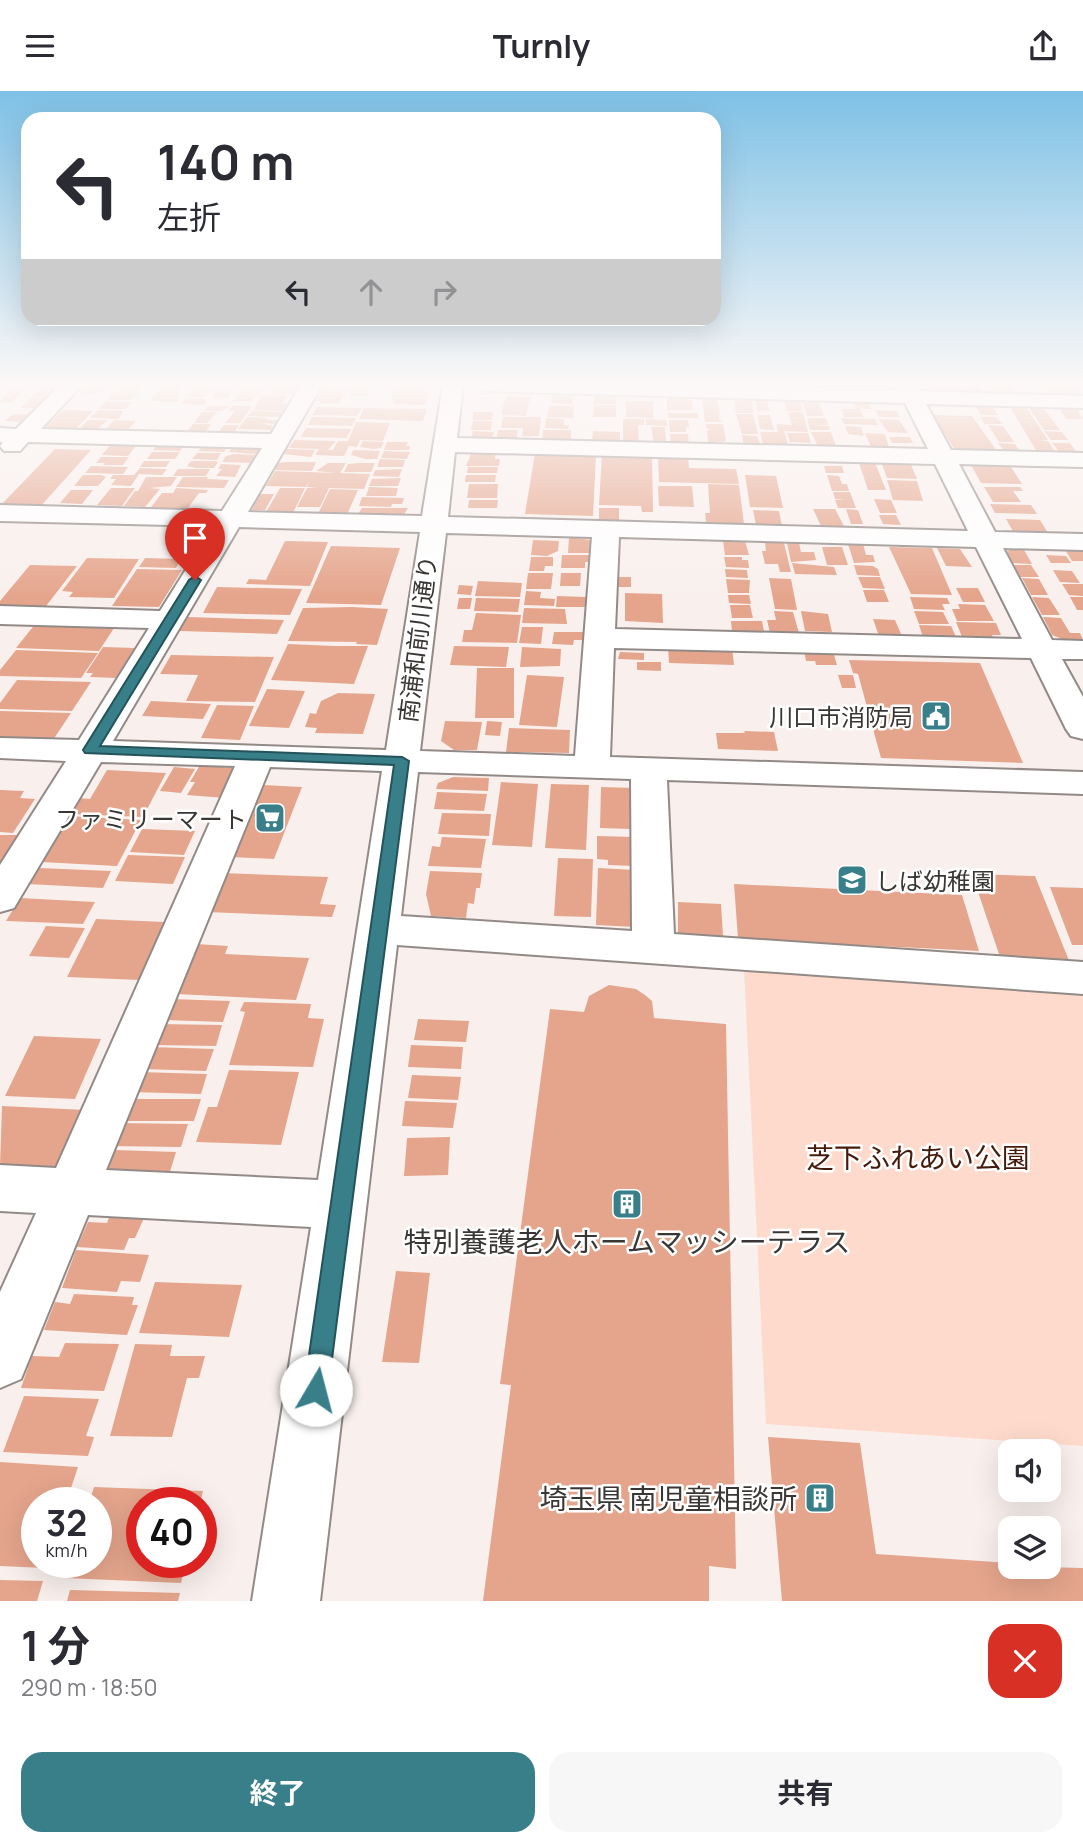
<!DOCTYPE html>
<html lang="ja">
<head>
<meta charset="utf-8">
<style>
  :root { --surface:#fff; --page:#f7f7f7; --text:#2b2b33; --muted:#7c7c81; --accent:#387f8a }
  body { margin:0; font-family:Manrope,"Noto Sans JP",sans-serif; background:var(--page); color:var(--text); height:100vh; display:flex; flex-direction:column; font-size:26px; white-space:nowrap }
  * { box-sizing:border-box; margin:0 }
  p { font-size:23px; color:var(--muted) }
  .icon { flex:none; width:38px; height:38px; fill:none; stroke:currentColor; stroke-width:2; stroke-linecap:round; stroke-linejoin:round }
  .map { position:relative; height:1510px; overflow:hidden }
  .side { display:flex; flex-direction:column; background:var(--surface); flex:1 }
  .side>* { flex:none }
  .top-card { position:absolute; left:21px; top:21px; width:700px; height:214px; border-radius:21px; box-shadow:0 7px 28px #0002; background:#fff; color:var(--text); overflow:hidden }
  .fabs { position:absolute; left:998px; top:1348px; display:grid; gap:14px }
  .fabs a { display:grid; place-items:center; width:63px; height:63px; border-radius:14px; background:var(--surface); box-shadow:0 7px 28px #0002; font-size:35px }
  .speed { position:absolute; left:21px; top:1396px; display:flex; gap:14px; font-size:35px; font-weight:700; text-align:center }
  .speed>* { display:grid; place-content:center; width:91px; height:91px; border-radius:50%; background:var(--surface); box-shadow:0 7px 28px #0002; line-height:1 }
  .speed small { font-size:18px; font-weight:400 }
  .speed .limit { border:10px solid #d22; background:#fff; color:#111 }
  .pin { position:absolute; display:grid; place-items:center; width:60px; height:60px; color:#fff; margin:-72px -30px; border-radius:50% 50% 50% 0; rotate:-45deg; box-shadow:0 0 7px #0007 }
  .pin .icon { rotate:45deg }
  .me { position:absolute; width:77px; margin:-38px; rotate:8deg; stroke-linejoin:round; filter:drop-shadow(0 0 5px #0008) }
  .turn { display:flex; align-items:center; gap:24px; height:147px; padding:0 21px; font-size:32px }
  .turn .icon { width:91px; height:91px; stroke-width:2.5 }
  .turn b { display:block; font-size:49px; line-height:60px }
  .lanes { display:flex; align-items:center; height:66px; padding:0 21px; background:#0003; justify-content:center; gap:35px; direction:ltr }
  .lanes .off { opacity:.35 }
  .round { display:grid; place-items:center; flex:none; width:74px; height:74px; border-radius:21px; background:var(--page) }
  .head { display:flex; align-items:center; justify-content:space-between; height:119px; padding:0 21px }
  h1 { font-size:42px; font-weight:700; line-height:52px }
  .action { display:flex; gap:14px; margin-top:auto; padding:14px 21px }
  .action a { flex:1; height:80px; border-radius:21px; background:var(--accent); color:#fff; font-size:28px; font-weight:700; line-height:80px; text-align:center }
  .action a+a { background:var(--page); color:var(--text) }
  header { display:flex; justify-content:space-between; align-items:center; height:91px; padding:0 21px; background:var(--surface); font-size:32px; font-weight:700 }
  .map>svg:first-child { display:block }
  .green { fill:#fedacc }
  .building { fill:#e5a58c }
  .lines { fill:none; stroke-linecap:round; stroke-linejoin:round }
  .minor-casing { stroke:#928a87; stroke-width:4 }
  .minor { fill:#fff; fill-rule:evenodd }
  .route { fill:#387f8a; stroke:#24535a; stroke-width:2 }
  .labels { text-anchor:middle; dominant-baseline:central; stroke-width:5; stroke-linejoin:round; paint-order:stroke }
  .street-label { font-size:24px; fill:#393634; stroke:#fff }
  .poi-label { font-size:24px; fill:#393634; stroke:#fff; text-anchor:end }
  .near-park-label { font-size:28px; fill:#451c0b; stroke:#fff }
  .near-poi-label { font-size:28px; fill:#393634; stroke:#fff }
</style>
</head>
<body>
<header><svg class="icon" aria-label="menu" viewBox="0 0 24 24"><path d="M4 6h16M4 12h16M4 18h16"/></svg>Turnly<svg class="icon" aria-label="share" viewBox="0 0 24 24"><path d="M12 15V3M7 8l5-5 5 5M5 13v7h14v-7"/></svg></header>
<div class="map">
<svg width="1083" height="1510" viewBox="0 0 1083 1510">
  <rect width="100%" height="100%" fill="#f9f0ed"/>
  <path class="green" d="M744,879L1083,902V1355L766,1333Z"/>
  <path class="building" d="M44,294H60L51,306H32L37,301L52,298H40Z
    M88,294H110L96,303H82Z
    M122,294H144L139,301L116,300Z
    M919,294L960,295L962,298H959L961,302L927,301Z
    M963,294H978L984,303L968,302Z
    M994,294H1009L1016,303H1000Z
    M1061,294H1075L1083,305H1069Z
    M162,296H182L177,302H181L176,308H179L177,311L150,310Z
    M274,296H296L299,298L294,304L269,303Z
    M1043,296H1059L1066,305L1049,304Z
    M194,297L216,298L205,306H186Z
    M355,297H371L367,305H350Z
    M12,298H25L12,311L0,312L4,305L14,306L5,304Z
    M219,298L235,299L228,307H212Z
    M242,298L263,299L252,310H234Z
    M322,298L349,299L338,313L320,312L321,310H316Z
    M395,298H423L429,302L425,314L392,313L394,308H390Z
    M115,301L140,302L130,309H108Z
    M552,302H573L572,313L551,312Z
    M594,303H616V313H594Z
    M261,304L287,305L282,312H287L282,320L254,319Z
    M670,304L687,305L688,309H692L693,319H667V306Z
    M506,305L530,306L526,325L501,324Z
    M702,306H716L720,320L719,327L722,331H705Z
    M31,307H48L37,317H20L26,312L35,313L26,311Z
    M186,307L206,308L204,310H207L204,314L181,313Z
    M755,307H766L770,320H757Z
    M733,308H752L753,322H736Z
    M801,308H817L824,325H807Z
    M852,308H867L872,318H860L864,326H844L841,318H856Z
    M106,310L132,311L125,318H99Z
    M626,310H653V327L626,326Z
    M784,310H800L803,320H787Z
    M973,312H990L998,324H981Z
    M1008,313H1020L1028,319L1048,349H1039L1048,350L1055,361L1039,364Z
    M594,314H616V326H593Z
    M1027,314L1042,315L1060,339H1044Z
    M208,315H230L222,320H204Z
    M232,315H252L240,332H225L235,320H228Z
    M549,315H574L573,327L547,326Z
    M1058,315L1076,316L1083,328H1066Z
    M317,316L362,317L357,325L312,324Z
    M364,317L427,318L423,330L359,328Z
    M63,319L93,320L71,343L46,341L44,338Z
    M98,319L123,320L119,328L90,327Z
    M875,319L897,320L900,326H879Z
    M252,320L282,321L279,326L248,325Z
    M202,321H217L207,332H194Z
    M473,321H493L492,329H473Z
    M788,321H803L808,341L784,340L788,354H763L760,341H778L776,333L792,334Z
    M668,322H698V327H668Z
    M13,323L32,324L25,331L5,330Z
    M736,323H753L758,343H742Z
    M757,324H770L774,339L760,338Z
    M932,324L972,325L999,363L968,362L966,359H955Z
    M247,326L268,327L267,329H278L276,333L260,332L273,335L271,339L238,338Z
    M312,326L356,327L352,335L308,334Z
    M503,326H541L539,345H522L523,337H501Z
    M980,326H996L1003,333H985Z
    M546,327L564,328V334H569L568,338L545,337Z
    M807,327H826L828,334L815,335H829L830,339H810Z
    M841,327L875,328L878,334L844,333Z
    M623,328H644V334H638L639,353H623Z
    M646,328L666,329L667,335L646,334Z
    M878,328L899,329L908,342L888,341Z
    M88,329H108L94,341L77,340Z
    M114,329L136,330L127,340H104Z
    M669,329H688L689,336H686V341H670Z
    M473,330H492L491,339H471Z
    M356,331L390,332L383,350L360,349L357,356L349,355L344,365L315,364L319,358L289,357L294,349L336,350L328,359H333L338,350H348Z
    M193,333H211L204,343H185Z
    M706,333H723L726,350L708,352L707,339H712L706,337Z
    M224,334H239L232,345L216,344Z
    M988,334L1003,335L1014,351H999Z
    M845,335L861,336L864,345L848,343Z
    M651,336H665L666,354L654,353Z
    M306,337L351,338L347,347L301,346Z
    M498,339H518L516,350H496Z
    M543,339H571V353H542Z
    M473,340L494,341L491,350L471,348Z
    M593,340L620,341V353H592Z
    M1044,340L1062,341L1068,349H1051Z
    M811,341H831L837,358H819Z
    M787,342H808L811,352L790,351Z
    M865,342L885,343L890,360H873Z
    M670,343H688L689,356H671Z
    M742,344L757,345L762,358L744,356Z
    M889,346H910L913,352H892Z
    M363,350L384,351L381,357L373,358L360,356Z
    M113,351H139L128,365L102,364Z
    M387,351H408L406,355H410L409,359H384Z
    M159,352L185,353L180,360L153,359Z
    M998,352L1015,353L1022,364L1006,363Z
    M1052,352H1070L1079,365L1062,364Z
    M207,353L229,354L224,361L198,360Z
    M235,354L256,355L260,358L256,363L229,361Z
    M55,358L91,359L40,416L0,415Z
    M287,358L315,359L311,366L284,363Z
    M353,359L380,360L377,368H366L351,364Z
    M384,360L410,361L407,368L381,367Z
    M480,360H496L495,368H500L499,375H466L471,363H479Z
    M152,361H180L175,368H147Z
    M197,362H221L217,369L192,368Z
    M535,362L596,364L593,425L525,423Z
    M234,363L259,364L253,372L222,371L226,365Z
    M602,363L652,364L653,421H642L641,415L599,414Z
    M101,366H129L123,374H103L105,372H96Z
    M658,366H688L689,377L736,378L739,393L659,391Z
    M380,368L405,369L403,376H377Z
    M880,368L909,369L917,388L887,387Z
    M858,369H874L886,399H868Z
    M144,370H170L166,376H140Z
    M191,370H215L218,371L214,377H196L187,375Z
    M287,371H316L312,380L275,379L278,372Z
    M328,372H346L340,382L370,383L364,398L329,397L320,416H297L307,397H317L307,396L309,390L306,396L266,395L275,380L338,382L316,380Z
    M359,372H375L371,381H344L348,373Z
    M970,372L1009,373L1022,393L981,392Z
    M221,373L241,374L235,386L216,385L222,378H218Z
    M91,375L128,376L123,383L85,382Z
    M824,375H842L844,382H826Z
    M468,376H498L497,382H467Z
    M140,377L167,378L162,384L139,383L131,395L111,394L116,388H110L113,384H134Z
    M178,378H210L206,385H173Z
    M402,378L399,386L373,385L375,379Z
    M83,384H101L106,386L98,395H74Z
    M466,384H496L495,391H465Z
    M745,384L776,385L783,417L750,416Z
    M827,384L839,385L842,393H847L849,400H832Z
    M146,386H177L171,395L149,397L160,398L145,416L124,415L135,400H138Z
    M183,386H208L207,388L229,389L224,397L176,396Z
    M401,387L398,395H369L372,388Z
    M887,389L917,390L923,410L893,409Z
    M469,393H498L497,407H467Z
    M708,393L739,394L744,433L706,431L705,422H710Z
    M658,395H692L694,416L659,415Z
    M369,396L398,397L396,405H366Z
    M984,396H1020L1023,400H1013L1021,411H993Z
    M111,397H135L122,415L97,414Z
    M176,397L208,399L206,402H199L185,421L148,420L162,402H173Z
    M280,397H305L292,424L265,423Z
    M330,398L358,399L346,426L317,425Z
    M71,399H93L82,413L60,412Z
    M833,401H850L856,417H838L835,409L844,408H835Z
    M260,403H274L265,419H252Z
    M362,406L404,407L402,413H392L391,416L359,415Z
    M874,408L891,409L897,422H880Z
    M469,409H498L497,417H468Z
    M990,413L1031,414L1037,423L995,422Z
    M362,417H408L403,425L356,426Z
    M599,417H619V430H599Z
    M813,418H835L844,435H821Z
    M846,418L858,419L863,433H851Z
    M753,419L779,420L782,435L756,434Z
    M879,424H896L901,434L883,433Z
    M1006,428L1040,429L1048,442H1014Z
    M569,446L591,449L589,462H568Z
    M533,449L559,450L558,460L547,465L531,464Z
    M285,450L328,451L310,495L246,493L249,488L266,489Z
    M723,450H745L749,464H725Z
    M765,451L784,452L791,481H780L778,473H765L762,460H766Z
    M787,452H799L801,461H814L816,469L791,471Z
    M848,453H863L866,464H873L875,471L854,472Z
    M331,455L400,457L381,514L306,512Z
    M822,456H842L848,474H827Z
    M889,456L932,457L952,504L911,503Z
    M937,457L960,458L972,476L946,475Z
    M1013,457H1023L1032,473L1011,472L1005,462Z
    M1064,457L1083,458V470H1072Z
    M562,464H592V471H585V477H561Z
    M1046,464L1066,465L1071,472H1051Z
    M531,466H553V475H545L544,480H529Z
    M724,466H742V469H748L749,477L726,476Z
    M87,467L139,468L114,507L69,506L73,501L62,500Z
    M145,467L181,468L176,477L139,476Z
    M792,472L834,476L837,484L795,483Z
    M30,474L77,475L43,519L0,518V510Z
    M854,474L873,475L878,478L880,485L857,484Z
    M1011,474H1031L1039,486H1018Z
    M137,478L182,479L159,516L112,515Z
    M725,478L747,479L748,487L726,486Z
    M1053,479L1072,480L1080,492L1060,491Z
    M528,482H553L551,498H526Z
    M561,482H581L580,495H560Z
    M619,486H631V496H619Z
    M858,486H880L885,498L863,497Z
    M769,487L791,488L797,519L775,518Z
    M1022,487L1039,488L1048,504H1031Z
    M726,488L750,489L749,502H728Z
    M478,490L522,492L520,506L475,505Z
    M1062,493H1083V505L1069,504Z
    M459,494L473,495L471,504L457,503Z
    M217,496L302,498L290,524L203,522Z
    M956,497H978L985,511H963Z
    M863,499H884L889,511H867Z
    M526,500L541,501L540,507L555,508L554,515L524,514Z
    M625,502L662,503L663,532L625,530Z
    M728,504H749L751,513L729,512Z
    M557,505L586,506V516H556Z
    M910,506L947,507L950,513H942L945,519L914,518Z
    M1032,506L1049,507L1060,524H1042Z
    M1070,506H1083V519H1077Z
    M459,507H472L470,518H457Z
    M476,507L520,508L518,521L474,520Z
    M958,513L985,514L994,530H957L952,518H960Z
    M730,514H750L753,527H732Z
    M352,516L388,518L377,554L356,553L357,551L288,550L303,517Z
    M524,517L565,518L567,533L522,532Z
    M774,520L793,521L799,542H770L767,529H776Z
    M801,520L828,523L832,541L805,540Z
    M914,520L943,521L949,533H919Z
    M476,522L521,524L517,552L462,551L464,539H472Z
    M188,526L284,529L277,543L179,540Z
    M1043,526L1061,527L1070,542H1080L1083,549L1062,548L1052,544Z
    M873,528L895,529L901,543L879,545Z
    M731,530H762L764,541L732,540Z
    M956,531L996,532L1001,544H992L993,547L962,546Z
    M36,532L116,534L99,560L16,557Z
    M919,534L951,535L957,548L923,546Z
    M522,536H543L541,553L519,552Z
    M554,541H584L583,549H574L573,554L552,553Z
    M288,553L334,555H368L354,593L271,589Z
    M454,555L509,556L506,576L450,574Z
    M668,555L732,557L734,574L669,572Z
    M103,556L135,557L116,587L90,586L93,582H86Z
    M522,556L561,558L560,575L520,576Z
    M16,559L98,562L81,587L0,585V579Z
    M804,559L833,560L837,574H816L815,570H806Z
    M620,561L644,562V569L618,568Z
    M171,564L274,566L255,611L186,610L198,584L160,583Z
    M849,569L980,572L1023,672L881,667L858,583L853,582Z
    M637,571H661V580L637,579Z
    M477,577H514V627H475Z
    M527,584L564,586L557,636L519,634Z
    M838,584H853L856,597H842Z
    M17,589L91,591L72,620L0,618V612Z
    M267,598L305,600L289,637L249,635Z
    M338,602L375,603L363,643L315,642L317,637L305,636L310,622L316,623L321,610Z
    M151,610L211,613L203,628L142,625Z
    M217,614L254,615L240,649L201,647Z
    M0,620L71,622L53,649L0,648Z
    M445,630L482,631L477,659H454L441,650Z
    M487,630L502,631L500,645L485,644Z
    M509,637L570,639L569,662L506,661Z
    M744,640L774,641L778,660L718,658L716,642H745Z
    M200,674L242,678L225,707L187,704L195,691H190Z
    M174,676L195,678L181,702L160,700Z
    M107,679L166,682L143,726L69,723L79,707L90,708Z
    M453,686L489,687L488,700L436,698L438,692Z
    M501,691L538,693L532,756L492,754Z
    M551,693L589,694L586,759L545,757Z
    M263,694L302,696L274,768L232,766Z
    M601,696L635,697V716H631V738L600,737Z
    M0,699L24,700L20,707L35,708L13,742L0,741Z
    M437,701L487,703L484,720L434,718Z
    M442,722L491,723L489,745L438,743Z
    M69,725L141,729L117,775L41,771Z
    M142,738L195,740L184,764L130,761Z
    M0,744H17L0,773Z
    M597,745L634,746V775L608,774V769L597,768Z
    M442,746L486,748L481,777L428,775L432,755L440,756Z
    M128,764L185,766L173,793L115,790Z
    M558,767L593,768L591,826L554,825Z
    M39,777L111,780L103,797L28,793Z
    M598,777L635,779V836L596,834Z
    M430,780L482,782L480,797H476L474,813L468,812L466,827L431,825L426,803Z
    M221,782L328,786L320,813L336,814L332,826L206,821Z
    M972,783L1035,785L1070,872L1001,869Z
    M734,793L962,804L979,860L738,848Z
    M1050,796L1083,797V854H1072Z
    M20,807L95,811L83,833L6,830Z
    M678,811L721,813L723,845L678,843Z
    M96,828L165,831L140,889L67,886Z
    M46,835L85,837L69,867L29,865Z
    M196,853L228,855L225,863L309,867L296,909L176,903Z
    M609,894L636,898L645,904L652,910L654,927L726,933L736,1478L709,1475V1510H483L511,1294L500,1293L550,918L584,921L589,905Z
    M171,908L230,910L223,931L164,929Z
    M244,911L311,913L308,927L324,928L313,976L229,974L245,921L240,920Z
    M418,928L469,930L466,951L414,949Z
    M159,933L222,934L216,955L152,954Z
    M34,945L101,948L75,1008L5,1005Z
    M411,954L463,956L461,978L408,976Z
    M150,956L214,958L206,980L142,978Z
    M229,979L299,981L281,1054L196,1051L208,1016H217Z
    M139,981L207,983L201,1003L132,1001Z
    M412,984L461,986L458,1009L408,1007Z
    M129,1008H201L194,1030H121Z
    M405,1010L457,1012L453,1037L402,1035Z
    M2,1015L86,1019L56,1079L0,1075Z
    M116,1032L188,1033L181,1056L107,1055Z
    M450,1046L448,1084L404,1085L407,1047Z
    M115,1059L176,1061L169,1084L105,1087Z
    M110,1124L144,1127L135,1147H129L124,1159L77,1156L88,1131L107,1132Z
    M76,1159L149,1164L140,1191L121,1190L117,1201L62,1197Z
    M396,1180L430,1182L419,1272L382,1271Z
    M155,1191L242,1194L229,1246L139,1242Z
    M74,1203L134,1206L132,1214H138L127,1244L44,1239L55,1211L70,1213Z
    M65,1252L119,1253L104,1300L21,1297L32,1265L59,1266Z
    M135,1253L172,1254L170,1265H205L199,1287H187L172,1346L110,1345Z
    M24,1305L99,1308L86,1345L94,1346L88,1365L3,1361Z
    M768,1346L860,1352L876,1463L1010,1472V1475L1083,1477V1510H782Z
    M0,1371L78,1376L66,1412H37V1472H46L45,1477L0,1475Z
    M94,1396L203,1400L200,1412H142V1472H186L181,1492L65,1487L70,1472H96V1412H89Z
    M0,1489L43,1490L37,1510H0Z
    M70,1499L180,1502L178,1510H67Z"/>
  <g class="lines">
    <g class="minor-casing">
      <path id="minor" d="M60,294H82L41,338L271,343L301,294H322L248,421L422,425L443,294H463L457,347L928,358L905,312L485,300L475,294H722L898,299L896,294H917L920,300L1083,305V317L926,313L951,359L1083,362V376L959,373L995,441L1083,443V459L1003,457L1052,549L1083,550V568H1062L1083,606V648L1071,645L1066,638L1031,567L614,557L610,666L1083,681V703L667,689L674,843L1083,871V903L397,854L320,1510H252L311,1136L88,1124L21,1288L0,1297V1201L36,1122L0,1120V1074L56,1077L235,675L101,671L14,817L0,821V774L66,670L0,667V647L79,649L149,537L0,533V515L160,520L213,435L0,430V414L222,420L262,357L28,351L20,360H4L0,355L3,351H0V337L16,338ZM455,361L935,373L968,440L448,426ZM239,436L420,441L386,659L113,650ZM446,442L592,446L575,665L420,660ZM619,446L976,456L1022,548L615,538ZM270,676L382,680L318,1089L106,1079ZM418,681L631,688L632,840L401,825Z"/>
    </g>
    <use href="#minor" class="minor"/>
  </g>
  <linearGradient id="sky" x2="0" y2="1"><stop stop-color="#7ec1e6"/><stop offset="0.58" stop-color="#fcf8f7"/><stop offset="1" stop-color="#fcf8f7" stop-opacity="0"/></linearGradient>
  <rect width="1083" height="506" fill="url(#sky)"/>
  <path class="route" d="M195,485L201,489L100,655L402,666L409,670L328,1299L325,1307L316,1311L307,1307L304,1299L394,674L85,662L83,659L189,489Z"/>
  <defs>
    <g id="civic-square" transform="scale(1.575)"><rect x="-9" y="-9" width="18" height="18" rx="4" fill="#387f8a" stroke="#fff"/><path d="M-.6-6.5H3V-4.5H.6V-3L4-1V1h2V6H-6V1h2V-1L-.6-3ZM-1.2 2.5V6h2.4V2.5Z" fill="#fff"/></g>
    <g id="supermarket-square" transform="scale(1.575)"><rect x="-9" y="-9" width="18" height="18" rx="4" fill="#387f8a" stroke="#fff"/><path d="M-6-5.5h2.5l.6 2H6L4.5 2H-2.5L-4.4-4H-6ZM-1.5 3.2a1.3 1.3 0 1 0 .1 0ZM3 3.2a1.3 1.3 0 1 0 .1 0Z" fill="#fff"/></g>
    <g id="school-square" transform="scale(1.575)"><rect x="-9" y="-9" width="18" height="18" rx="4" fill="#387f8a" stroke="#fff"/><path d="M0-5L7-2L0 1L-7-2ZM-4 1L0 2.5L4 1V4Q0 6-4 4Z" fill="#fff"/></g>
    <g id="building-square" transform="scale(1.575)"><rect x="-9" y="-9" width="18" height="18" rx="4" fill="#387f8a" stroke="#fff"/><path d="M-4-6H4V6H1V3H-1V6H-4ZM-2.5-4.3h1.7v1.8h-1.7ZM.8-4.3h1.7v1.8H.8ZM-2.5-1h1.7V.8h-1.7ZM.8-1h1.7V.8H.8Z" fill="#fff"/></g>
  </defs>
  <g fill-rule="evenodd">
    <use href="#civic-square" x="936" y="625"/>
    <use href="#supermarket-square" x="270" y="727"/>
    <use href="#school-square" x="852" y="789"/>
    <use href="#building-square" x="627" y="1113"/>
    <use href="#building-square" x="820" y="1407"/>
  </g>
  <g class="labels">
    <g class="street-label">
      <text transform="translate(417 548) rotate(-83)">南浦和前川通り</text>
    </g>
    <g class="poi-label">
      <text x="913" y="625">川口市消防局</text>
      <text x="247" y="727">ファミリーマート</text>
      <text x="875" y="789" text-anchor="start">しば幼稚園</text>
    </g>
    <g class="near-park-label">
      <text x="918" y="1066">芝下ふれあい公園</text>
    </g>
    <g class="near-poi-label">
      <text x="627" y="1150">特別養護老人ホームマッシーテラス</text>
      <text x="797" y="1407" text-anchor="end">埼玉県 南児童相談所</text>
    </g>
  </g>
</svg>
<div class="fabs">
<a><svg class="icon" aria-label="sound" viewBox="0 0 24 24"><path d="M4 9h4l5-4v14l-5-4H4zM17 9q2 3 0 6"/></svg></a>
<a><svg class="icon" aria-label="layers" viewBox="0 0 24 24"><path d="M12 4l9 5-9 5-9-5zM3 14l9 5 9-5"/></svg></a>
</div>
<div class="speed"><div>32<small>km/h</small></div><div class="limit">40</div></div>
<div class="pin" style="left:195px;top:489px;background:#d93025"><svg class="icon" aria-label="arrive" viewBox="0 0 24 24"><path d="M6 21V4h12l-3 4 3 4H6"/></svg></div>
<svg class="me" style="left:316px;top:1299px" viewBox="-20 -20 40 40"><circle r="19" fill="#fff"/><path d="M0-13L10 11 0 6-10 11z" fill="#387f8a"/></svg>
<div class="top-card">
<div class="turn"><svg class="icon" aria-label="left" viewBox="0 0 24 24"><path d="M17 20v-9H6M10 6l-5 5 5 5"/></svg><div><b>140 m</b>左折</div></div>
<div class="lanes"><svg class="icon" aria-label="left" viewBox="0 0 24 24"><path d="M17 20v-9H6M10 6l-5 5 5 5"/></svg><svg class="icon off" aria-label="ahead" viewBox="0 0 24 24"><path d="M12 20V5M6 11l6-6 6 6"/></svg><svg class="icon off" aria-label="right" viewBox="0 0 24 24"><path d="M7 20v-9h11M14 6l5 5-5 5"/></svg></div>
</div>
</div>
<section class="side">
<div class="head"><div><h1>1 分</h1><p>290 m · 18:50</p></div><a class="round" style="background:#d93025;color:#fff"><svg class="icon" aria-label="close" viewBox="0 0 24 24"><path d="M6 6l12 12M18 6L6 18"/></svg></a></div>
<div class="action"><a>終了</a><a>共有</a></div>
</section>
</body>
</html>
